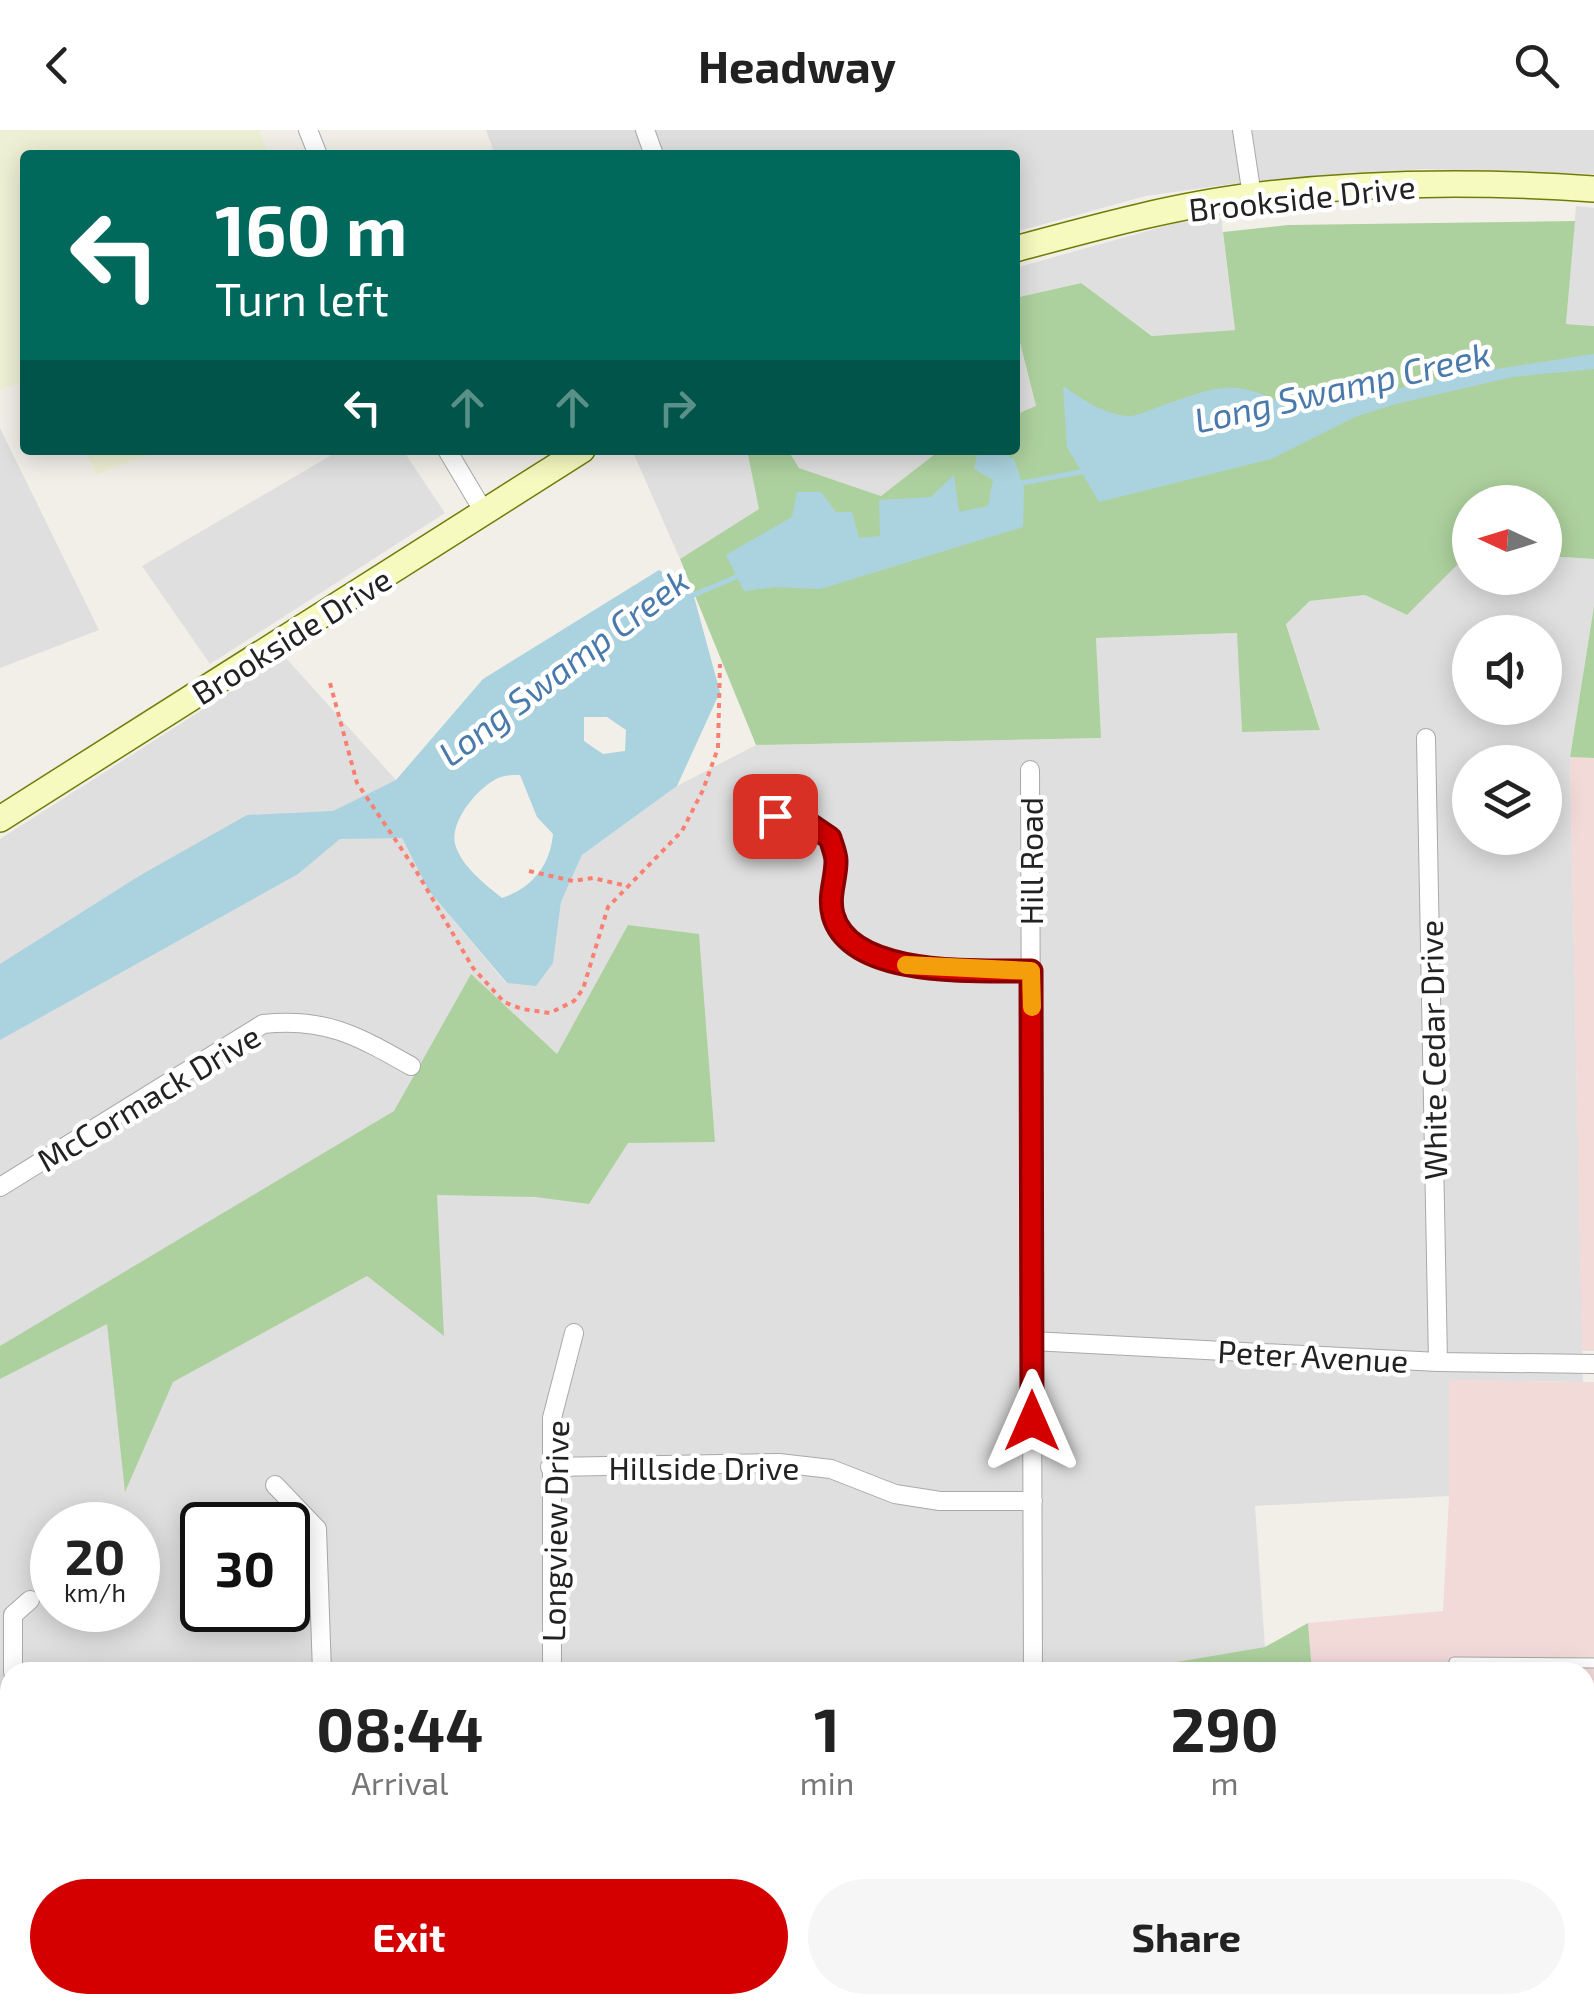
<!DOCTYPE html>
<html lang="en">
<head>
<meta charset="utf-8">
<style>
  :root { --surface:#fff; --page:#f6f6f6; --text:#222; --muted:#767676; --accent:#d40000 }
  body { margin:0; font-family:"Exo 2",sans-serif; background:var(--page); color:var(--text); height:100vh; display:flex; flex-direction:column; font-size:38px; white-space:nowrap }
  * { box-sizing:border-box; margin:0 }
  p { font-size:32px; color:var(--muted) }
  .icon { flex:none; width:55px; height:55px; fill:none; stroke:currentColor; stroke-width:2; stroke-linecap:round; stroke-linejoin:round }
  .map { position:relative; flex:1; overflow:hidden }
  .panel { position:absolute; left:0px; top:1532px; width:1595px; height:352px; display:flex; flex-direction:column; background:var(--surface); border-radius:30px 30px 0 0; box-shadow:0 5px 25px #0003 }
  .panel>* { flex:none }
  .banner { position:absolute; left:20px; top:20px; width:1000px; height:305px; border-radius:10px; box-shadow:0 5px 25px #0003; background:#00695c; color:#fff; overflow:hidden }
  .needle { width:65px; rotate:274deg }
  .tools { position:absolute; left:1452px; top:355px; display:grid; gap:20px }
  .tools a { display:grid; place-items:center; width:110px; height:110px; border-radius:50%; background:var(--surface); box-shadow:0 5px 25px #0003; font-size:50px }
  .speed { position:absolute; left:30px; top:1372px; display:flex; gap:20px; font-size:50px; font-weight:700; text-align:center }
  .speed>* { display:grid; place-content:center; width:130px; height:130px; border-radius:50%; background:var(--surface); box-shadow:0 5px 25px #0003; line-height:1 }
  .speed small { font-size:25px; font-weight:400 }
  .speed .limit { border:5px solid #111; border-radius:15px; background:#fff; color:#111 }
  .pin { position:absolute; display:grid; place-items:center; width:85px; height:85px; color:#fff; margin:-42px; border-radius:20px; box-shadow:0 5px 15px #0006 }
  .me { position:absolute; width:110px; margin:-55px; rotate:0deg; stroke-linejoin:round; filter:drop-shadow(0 0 8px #0008) }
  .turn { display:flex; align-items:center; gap:35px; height:210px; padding:0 30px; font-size:45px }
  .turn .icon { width:130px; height:130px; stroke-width:2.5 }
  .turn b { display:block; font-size:70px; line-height:85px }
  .lanes { display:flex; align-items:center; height:95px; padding:0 30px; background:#0003; justify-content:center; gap:50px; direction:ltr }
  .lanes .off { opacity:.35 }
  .eta { display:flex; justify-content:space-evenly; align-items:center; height:170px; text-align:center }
  .eta b { font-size:60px; font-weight:700; line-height:70px }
  .cta { display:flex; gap:20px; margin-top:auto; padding:20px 30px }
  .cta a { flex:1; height:115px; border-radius:60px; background:var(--accent); color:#fff; font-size:40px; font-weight:700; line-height:115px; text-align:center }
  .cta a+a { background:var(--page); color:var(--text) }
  header { display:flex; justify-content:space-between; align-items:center; height:130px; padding:0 30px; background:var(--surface); font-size:45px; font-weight:700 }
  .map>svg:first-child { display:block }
  .residential { fill:#e0dfdf; fill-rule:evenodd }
  .commercial { fill:#f2dad9 }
  .farmland { fill:#eef0d5 }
  .forest { fill:#add19e }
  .water { fill:#aad3df; fill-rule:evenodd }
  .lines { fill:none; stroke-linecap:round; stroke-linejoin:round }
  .stream { stroke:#aad3df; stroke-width:5 }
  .lane-casing { stroke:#a9a9a9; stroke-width:11 }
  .street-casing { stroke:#a9a9a9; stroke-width:20 }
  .secondary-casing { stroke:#707d05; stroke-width:28 }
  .highway-casing { stroke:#dc2a67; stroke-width:35 }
  .path { stroke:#fa8072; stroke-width:4; stroke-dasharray:5 5; stroke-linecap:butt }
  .lane { stroke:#fff; stroke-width:9 }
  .street { stroke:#fff; stroke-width:18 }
  .secondary { stroke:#f7fabf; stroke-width:25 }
  .highway { stroke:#e892a2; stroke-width:32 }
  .route-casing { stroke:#8a0000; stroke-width:25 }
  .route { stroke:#d40000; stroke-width:18 }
  .slow { stroke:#f59e0b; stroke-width:18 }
  .labels { text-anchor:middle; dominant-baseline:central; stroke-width:9; stroke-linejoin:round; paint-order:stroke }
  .street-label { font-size:32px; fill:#222; stroke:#fff }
  .water-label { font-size:35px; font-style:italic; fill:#4a7aab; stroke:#fff }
</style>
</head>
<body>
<header><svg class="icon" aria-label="back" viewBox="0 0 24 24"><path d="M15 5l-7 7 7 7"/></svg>Headway<svg class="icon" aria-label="search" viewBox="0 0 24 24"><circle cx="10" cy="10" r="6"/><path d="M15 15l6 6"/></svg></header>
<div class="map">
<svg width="1594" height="1883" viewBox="0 0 1594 1883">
  <rect width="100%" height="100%" fill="#f2efe9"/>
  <path class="residential" d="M486,0H1594V44L1423,39L1230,54L1146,66L1015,102V25H495Z
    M1576,76L1594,78V196L1566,194Z
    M1221,87L1235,200L1153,206L1080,153L1015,168V138L1176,93Z
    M1015,193L1036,277L1015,285Z
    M0,298L99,500L0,538Z
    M340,320H403L445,383L210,534L142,436Z
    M632,320H747L760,379L680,429Z
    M788,320H940L881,366L799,338Z
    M1469,422L1470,448H1545V426L1594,429V476L1570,627L1583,1252L1450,1250L1449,1366L1255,1376L1265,1517L1117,1542H10V1875H1057V1883H0V709L285,527L396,650L402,708L429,761L506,853L553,833L561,772L582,725L677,656L756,615L1100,608L1096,508L1238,503L1242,601L1320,599L1286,493L1311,471L1365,465L1407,485ZM1470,502H1545V578H1470ZM1470,632H1545V708H1470ZM52,1395H138V1480H52ZM202,1395H288V1480H202Z"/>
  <path class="commercial" d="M1570,627L1594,628V1221H1582Z
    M1449,1250L1594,1252V1820L1585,1834V1542H1312L1308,1493L1443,1481L1449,1366Z
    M1057,1875H1558L1553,1883H1057Z"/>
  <path class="farmland" d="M0,0H259L270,25H25V251L0,260Z
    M85,320H160L96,345Z"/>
  <path class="forest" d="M1575,91L1566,194L1594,196V429L1545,426V372H1470V422L1407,485L1365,465L1310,471L1286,494L1320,600L1242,602L1237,503L1096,508L1101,608L756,615L680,429L759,379L747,320H788L799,338L881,366L940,320H1015V285L1036,276L1015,193V168L1081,153L1152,206L1235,200L1223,102L1288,95Z
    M1594,476V628L1570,627Z
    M628,795L699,804L715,1012L628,1013L589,1074L535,1067L437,1065L444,1206L367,1146L173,1252L125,1362L107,1194L0,1249V1216L394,981L471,844L557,924Z
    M1308,1493L1312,1542H1117L1265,1517Z"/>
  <path class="water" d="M1594,224V239L1512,247L1396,274L1355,287L1271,329L1099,372L1067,317L1063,256C1082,269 1103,284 1127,286C1138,287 1153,278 1164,275C1226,253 1238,249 1297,281L1464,244Z
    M978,320H993L1014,329L1024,359L1023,397L820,459L776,457L744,461L726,425L792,387L797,362H821L836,382H852L859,408L880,406L879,370L931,367L954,345L959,382L988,376L993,350L974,339Z
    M659,440L693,463L720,562L677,656L582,725L561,772L553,833L536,856L507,853L429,761L402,708L340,709L298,744L0,910V834L139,746L247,685L333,681L396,650L483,549ZM584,587H607L626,600L625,621L603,624L584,611ZM520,645L537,687L553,704C550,736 532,758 502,768C486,755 461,736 455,714C450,691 477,659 496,649C503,645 513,645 520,645Z"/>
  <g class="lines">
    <path class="stream" d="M1020,357L1022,353L1086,341
      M689,467L743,444"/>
    <g class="lane-casing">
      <path id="lane" d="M748,700C786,679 796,685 830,708C832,715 836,724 836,731C836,750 828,765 833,785C851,850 979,840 1031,841
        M1454,1532L1594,1533
        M1585,1794H1594
        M1279,1883L1285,1875
        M1492,1883L1497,1875"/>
    </g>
    <g class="street-casing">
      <path id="street" d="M308,0L318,25
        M645,0L654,25
        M1242,0L1252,66
        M447,320L484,382
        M1426,608L1438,1232
        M1030,640L1033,1542
        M0,1057L263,894C325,887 358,906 411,936
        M1032,1211L1438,1232L1594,1234
        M550,1337L779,1333L831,1339L895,1364L940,1371H1033
        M275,1355L317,1399L322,1542
        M13,1542V1485L30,1470
        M552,1542V1288L574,1203
        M0,1826L10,1811
        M330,1875L331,1883
        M553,1875V1883
        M776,1875L780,1883
        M1035,1875V1883
        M648,1883L666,1875"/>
    </g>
    <g class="secondary-casing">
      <path id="secondary" d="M1015,119C1093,98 1172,76 1252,66C1365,52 1481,51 1594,59
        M0,689L582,320"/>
    </g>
    <g class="highway-casing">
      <path id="highway" d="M1587,1883L1594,1873"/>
    </g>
    <path class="path" d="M330,553L357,653L415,739L473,838L504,872L522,879L550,883L574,871L583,859L608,777L682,701L703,660L718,618L720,534
      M529,741L573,751L593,748L627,756"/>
    <use href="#lane" class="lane"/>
    <use href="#street" class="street"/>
    <use href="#secondary" class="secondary"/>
    <use href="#highway" class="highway"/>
  </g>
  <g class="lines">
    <g class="route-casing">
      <path id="route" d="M775,686L802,689L830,708C832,715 836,724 836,731C836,750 828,765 833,785C851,849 979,840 1031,841L1032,1291"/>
    </g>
    <use href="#route" class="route"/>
    <path class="slow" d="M906,835L1031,841L1032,877"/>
  </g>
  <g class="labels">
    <g class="street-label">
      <text transform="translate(1302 67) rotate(-6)">Brookside Drive</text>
      <text transform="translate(291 505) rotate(-32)">Brookside Drive</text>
      <text transform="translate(1030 731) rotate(-90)">Hill Road</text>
      <text transform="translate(1432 920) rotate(-91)">White Cedar Drive</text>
      <text transform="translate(148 967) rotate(-31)">McCormack Drive</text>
      <text transform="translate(1313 1225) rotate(3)">Peter Avenue</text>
      <text x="704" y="1337">Hillside Drive</text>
      <text transform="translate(554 1401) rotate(-89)">Longview Drive</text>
    </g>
    <g class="water-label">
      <text transform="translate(1342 256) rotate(-13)">Long Swamp Creek</text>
      <text transform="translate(563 536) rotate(-37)">Long Swamp Creek</text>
    </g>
  </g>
</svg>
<div class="tools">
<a><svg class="needle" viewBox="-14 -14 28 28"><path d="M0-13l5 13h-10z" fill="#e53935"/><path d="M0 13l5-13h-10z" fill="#767676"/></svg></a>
<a><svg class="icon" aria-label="sound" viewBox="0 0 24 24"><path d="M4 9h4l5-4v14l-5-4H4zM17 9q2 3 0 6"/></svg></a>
<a><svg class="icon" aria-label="layers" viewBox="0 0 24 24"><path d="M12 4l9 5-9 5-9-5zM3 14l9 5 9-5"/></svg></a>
</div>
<div class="speed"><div>20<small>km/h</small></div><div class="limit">30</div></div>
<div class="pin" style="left:775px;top:686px;background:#d93025"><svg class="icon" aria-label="arrive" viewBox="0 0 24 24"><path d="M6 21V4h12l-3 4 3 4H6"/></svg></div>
<svg class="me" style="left:1032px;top:1291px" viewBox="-20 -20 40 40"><path d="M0-17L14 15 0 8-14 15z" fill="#d40000" stroke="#fff" stroke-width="4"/></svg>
<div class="banner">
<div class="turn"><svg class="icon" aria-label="left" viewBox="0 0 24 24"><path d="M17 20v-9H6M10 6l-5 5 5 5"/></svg><div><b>160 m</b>Turn left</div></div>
<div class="lanes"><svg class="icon" aria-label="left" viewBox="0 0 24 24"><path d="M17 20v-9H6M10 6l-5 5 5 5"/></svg><svg class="icon off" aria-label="ahead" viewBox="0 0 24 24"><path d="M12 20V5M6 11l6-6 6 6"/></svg><svg class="icon off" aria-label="ahead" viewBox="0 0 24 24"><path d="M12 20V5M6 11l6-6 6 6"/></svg><svg class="icon off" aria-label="right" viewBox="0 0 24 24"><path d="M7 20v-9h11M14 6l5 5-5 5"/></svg></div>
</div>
<section class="panel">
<div class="eta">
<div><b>08:44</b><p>Arrival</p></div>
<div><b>1</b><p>min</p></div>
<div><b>290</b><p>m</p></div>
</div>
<div class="cta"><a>Exit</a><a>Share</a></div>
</section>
</div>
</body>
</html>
